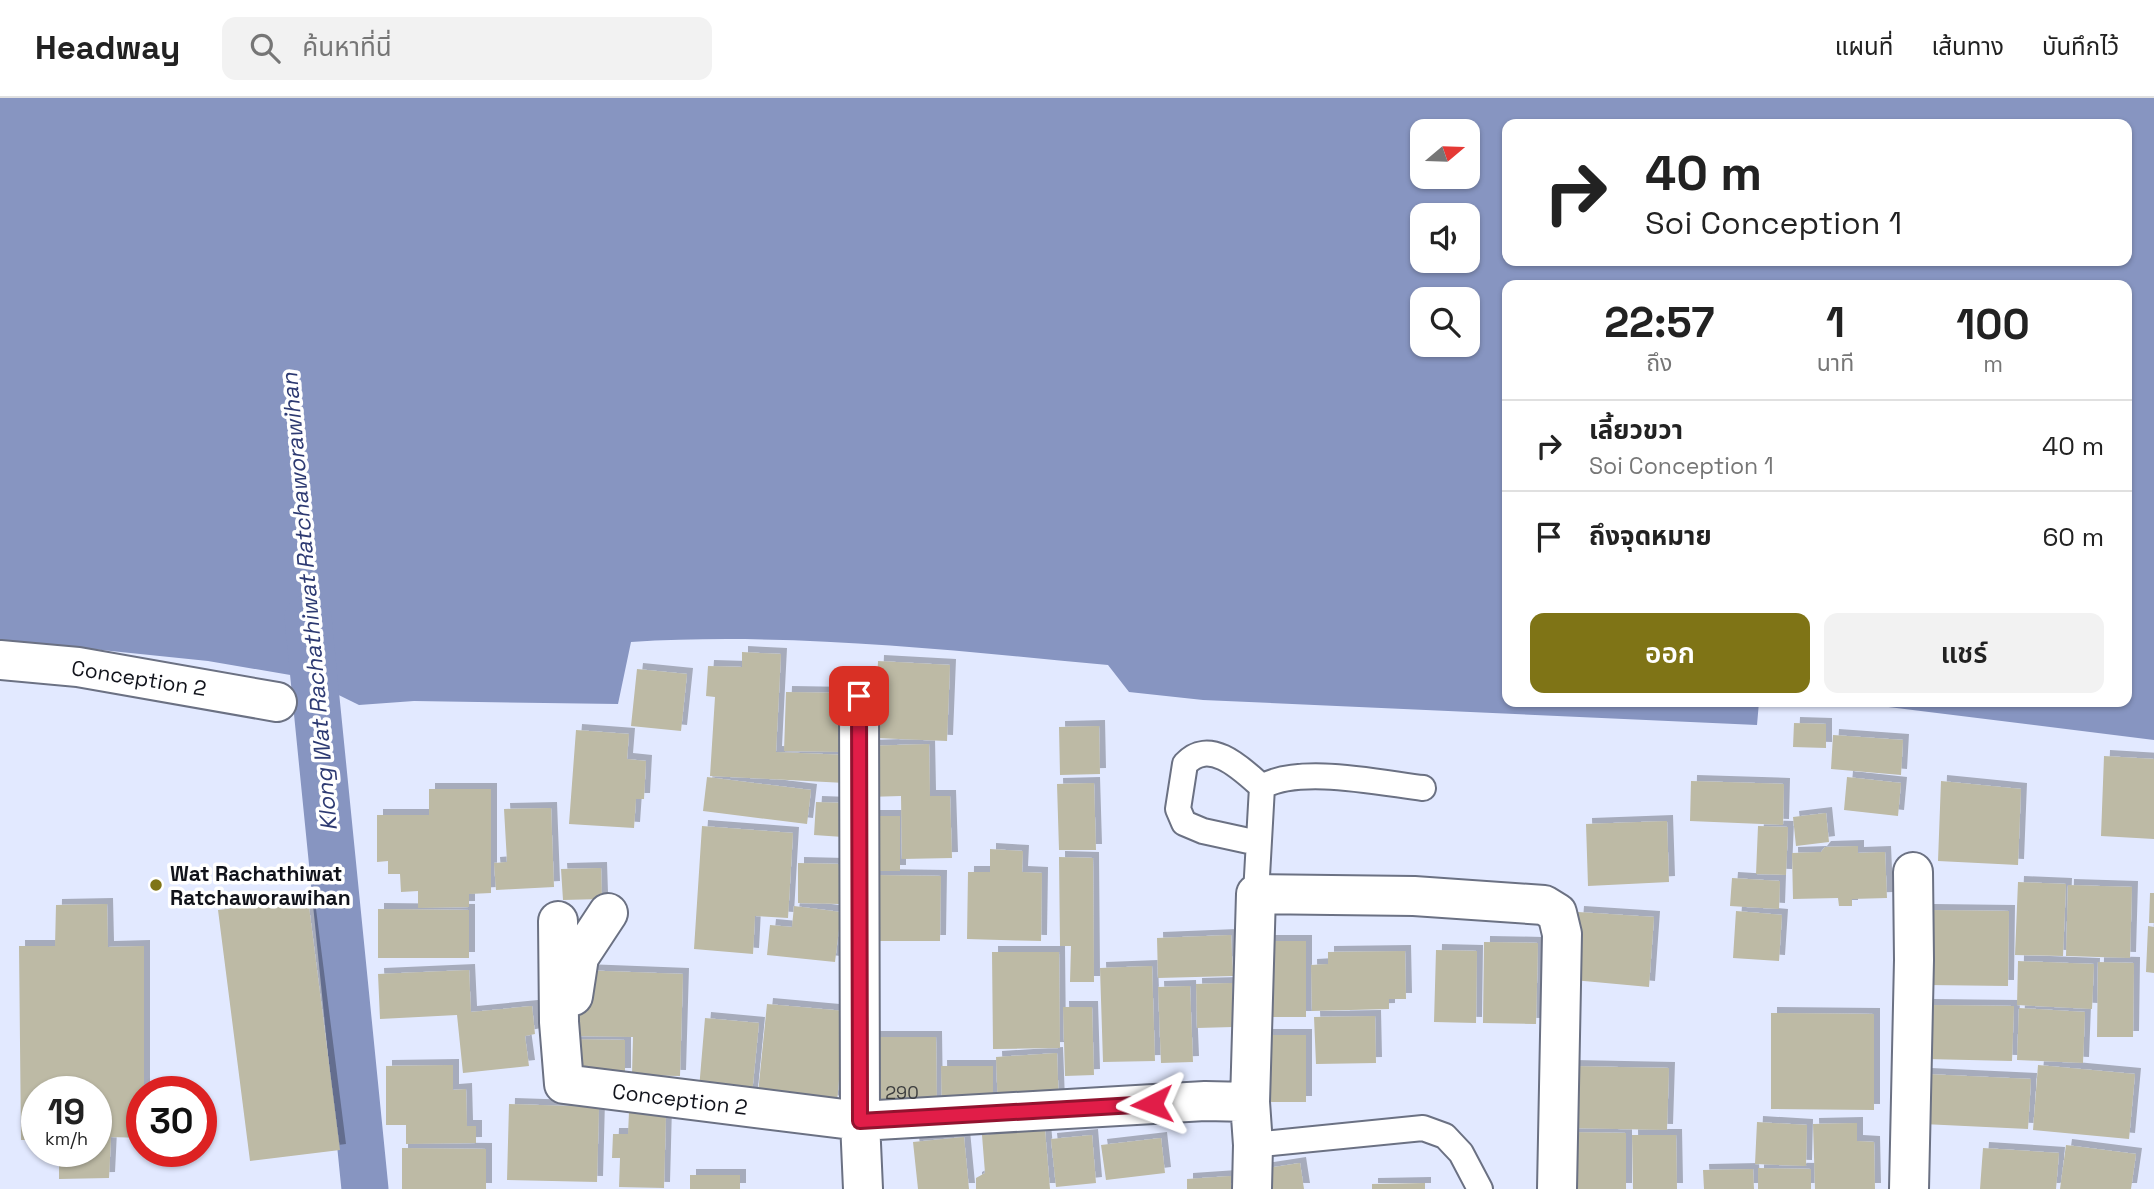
<!DOCTYPE html>
<html lang="th">
<head>
<meta charset="utf-8">
<style>
  :root { --surface:#fff; --page:#f2f2f2; --text:#222; --muted:#767676; --line:#e0e0e0; --accent:#7f7416 }
  body { margin:0; font-family:"Space Grotesk","Noto Sans Thai",sans-serif; background:var(--page); color:var(--text); height:100vh; display:flex; flex-direction:column; font-size:26px; white-space:nowrap }
  * { box-sizing:border-box; margin:0 }
  p { font-size:23px; color:var(--muted) }
  .icon { flex:none; width:38px; height:38px; fill:none; stroke:currentColor; stroke-width:2; stroke-linecap:round; stroke-linejoin:round }
  .map { position:relative; flex:1; overflow:hidden }
  .side { position:absolute; left:1502px; top:182px; width:630px; height:427px; display:flex; flex-direction:column; background:var(--surface); border-radius:14px; box-shadow:0 2px 5px #0004 }
  .side>* { flex:none }
  .banner { position:absolute; left:1502px; top:21px; width:630px; height:147px; border-radius:14px; box-shadow:0 2px 5px #0004; background:#fff; color:var(--text); overflow:hidden }
  .needle { width:46px; rotate:71deg }
  .fabs { position:absolute; left:1410px; top:21px; display:grid; gap:14px }
  .fabs a { display:grid; place-items:center; width:70px; height:70px; border-radius:14px; background:var(--surface); box-shadow:0 2px 5px #0004; font-size:35px }
  .speed { position:absolute; left:21px; top:978px; display:flex; gap:14px; font-size:35px; font-weight:700; text-align:center }
  .speed>* { display:grid; place-content:center; width:91px; height:91px; border-radius:50%; background:var(--surface); box-shadow:0 2px 5px #0004; line-height:1 }
  .speed small { font-size:18px; font-weight:400 }
  .speed .limit { border:10px solid #d22; background:#fff; color:#111 }
  .pin { position:absolute; display:grid; place-items:center; width:60px; height:60px; color:#fff; margin:-30px; border-radius:14px; box-shadow:0 4px 10px #0006 }
  .me { position:absolute; width:77px; margin:-38px; rotate:267deg; stroke-linejoin:round; filter:drop-shadow(0 0 5px #0008) }
  .turn { display:flex; align-items:center; gap:24px; height:147px; padding:0 28px; font-size:32px }
  .turn .icon { width:91px; height:91px; stroke-width:2.5 }
  .turn b { display:block; font-size:49px; line-height:60px }
  .eta { display:flex; justify-content:space-evenly; align-items:center; height:119px; text-align:center }
  .eta b { font-size:42px; font-weight:600; line-height:49px }
  .action { display:flex; gap:14px; margin-top:auto; padding:14px 28px }
  .action a { flex:1; height:80px; border-radius:14px; background:var(--accent); color:#fff; font-size:28px; font-weight:600; line-height:80px; text-align:center }
  .action a+a { background:var(--page); color:var(--text) }
  ul { padding:0; list-style:none }
  li { display:flex; align-items:center; gap:21px; height:91px; padding:0 28px; border-top:2px solid var(--line) }
  li div { flex:1 }
  li b { display:block; font-size:26px }
  li em { font-style:normal }
  header { display:flex; align-items:center; gap:42px; box-sizing:border-box; height:98px; padding:0 35px; background:var(--surface); border-bottom:2px solid var(--line) }
  header strong { font-size:33px }
  nav { display:flex; gap:38px; margin-inline-start:auto; font-size:24px }
  .search { width:490px; height:63px; background:var(--page); display:flex; align-items:center; gap:18px; box-sizing:border-box; padding:0 24px; border-radius:14px; color:var(--muted); font-size:26px }
  .map>svg:first-child { display:block }
  .water { fill:#8795c1; fill-rule:evenodd }
  .lines { fill:none; stroke-linecap:round; stroke-linejoin:round }
  .canal { stroke:#8795c1; stroke-width:47 }
  .building { fill:#bdbaa5; filter:url(#shadow) }
  .service-casing { stroke:#6b7183; stroke-width:28 }
  .minor-casing { stroke:#6b7183; stroke-width:42 }
  .service { stroke:#fff; stroke-width:24 }
  .minor { stroke:#fff; stroke-width:38 }
  .route-casing { stroke:#92132f; stroke-width:18 }
  .route { stroke:#e11d48; stroke-width:12 }
  .poi-dot { fill:#7f7416; stroke:#fff; stroke-width:2.5 }
  .labels { text-anchor:middle; dominant-baseline:central; stroke-width:7; stroke-linejoin:round; paint-order:stroke }
  .number-label { font-size:18px; fill:#3c3d3e }
  .street-label { font-size:21px; fill:#11131b; stroke:#fff }
  .poi-label { font-size:21px; font-weight:bold; fill:#11131b; stroke:#fff; text-anchor:start }
  .water-label { font-size:23px; font-style:italic; fill:#2d3a72; stroke:#fff }
</style>
</head>
<body>
<header>
<strong>Headway</strong>
<div class="search"><svg class="icon" aria-label="search" viewBox="0 0 24 24"><circle cx="10" cy="10" r="6"/><path d="M15 15l6 6"/></svg>ค้นหาที่นี่</div>
<nav><a>แผนที่</a><a>เส้นทาง</a><a>บันทึกไว้</a></nav>
</header>
<div class="map">
<svg width="2154" height="1091" viewBox="0 0 2154 1091">
  <defs>
    <filter id="shadow"><feDropShadow dx="6" dy="-6" stdDeviation="0" flood-color="#0004"/></filter>
  </defs>
  <rect width="100%" height="100%" fill="#e2e9ff"/>
  <path class="water" d="M0,0H2154V642L1848,604H2126V187H1507V604H1759L1757,627L1203,602L1129,594L1108,567C949,552 790,534 631,544L618,606L414,603L359,607L302,579L208,563L53,547L0,551ZM1507,26H2126V163H1507ZM1423,33H1468V79H1423ZM1423,117H1468V163H1423ZM1423,201H1468V247H1423Z"/>
  <g class="lines">
    <path class="canal" d="M308,520L365,1091"/>
  </g>
  <path class="building" d="M742,554L781,556L776,654L847,657L845,685L710,678L715,599L706,598L708,568L742,569Z
    M878,563L950,567L947,643L875,640Z
    M637,571L687,576L681,633L631,628Z
    M786,594L846,595L844,654L784,653Z
    M1794,625L1826,626V650L1793,649Z
    M1099,628L1100,676L1060,677L1059,629Z
    M576,632L629,636L627,661L646,663L644,701H636L634,730L569,726Z
    M1833,637L1903,642L1901,677L1831,671Z
    M929,646L930,698H950L952,760L902,761L901,698L867,699L865,648Z
    M2104,658L2154,661V741L2101,738Z
    M707,679L811,692L807,726L703,713Z
    M1847,679L1901,685L1898,718L1844,712Z
    M1691,683L1784,686L1783,727L1690,723Z
    M1941,683L2021,691L2018,767L1938,763Z
    M1094,685L1096,752H1059L1057,686Z
    M429,691H491V795L469,796V809L418,810V793L401,794L400,776H388V763L377,764V717H429Z
    M816,704L844,705L843,739L814,737Z
    M551,710L554,789L496,792L494,765L507,764L504,711Z
    M1826,715L1829,744L1796,748L1793,719Z
    M866,718H900V773H866Z
    M1667,723L1669,784L1588,788L1586,726Z
    M702,728L793,735L788,820L755,818L753,856L694,851Z
    M1758,728L1788,729L1786,777L1756,776Z
    M1858,748V755L1885,754L1887,800L1852,801V808H1839L1838,800L1793,801L1792,755L1821,754L1825,749Z
    M990,751L1023,753L1022,774L1042,775L1041,843L967,841L968,774H990Z
    M1059,759L1093,760L1094,884H1070L1071,848H1060Z
    M798,765L839,766V806L798,805Z
    M601,770L602,801L563,802L561,771Z
    M873,777L941,778L940,843H873Z
    M1732,780L1780,783L1779,811L1730,808Z
    M2018,784L2066,786L2063,858L2015,857Z
    M2068,787L2132,789L2130,860L2066,858Z
    M2150,795H2154V825H2149Z
    M308,801L340,1052L250,1063L218,812Z
    M107,806L108,849L144,848V994H142V1040L111,1039L109,1080L59,1081V1054H96V994H37V1042H21L19,848H55L56,807Z
    M794,808L841,814L835,864L767,857L770,827L792,829Z
    M378,811L469,812V860H378Z
    M1928,812L2009,813L2008,888L1927,887Z
    M1736,813L1782,817L1779,863L1733,860Z
    M1578,814L1654,819L1649,889L1573,882Z
    M2148,828L2154,829V875L2146,874Z
    M1231,837L1233,878L1158,880L1157,840Z
    M1262,843H1306V919H1261Z
    M1484,844L1538,845L1536,926L1483,925Z
    M1436,852L1477,853L1476,925L1434,924Z
    M1405,853L1406,901H1389V911L1312,913L1311,867L1328,866V854Z
    M992,854H1059L1060,950L993,951Z
    M2018,863L2094,866L2092,911L2017,907Z
    M2098,864L2134,865L2133,939H2097Z
    M1152,868L1155,963L1103,964L1100,870Z
    M469,872L471,914L532,908L535,936L525,938L529,968L463,975L457,917L380,921L378,876Z
    M579,872L683,876L680,978L632,977L633,939L577,938Z
    M1232,885L1233,929L1197,930L1196,886Z
    M1190,888L1193,964L1161,965L1158,889Z
    M767,906L845,913L837,1004L758,995Z
    M1927,907L2014,908L2012,963L1926,961Z
    M1063,909H1092L1094,977L1065,978Z
    M2019,910L2085,914L2083,965L2017,962Z
    M1771,915L1874,916V1012L1771,1011Z
    M1375,918L1376,965L1316,966L1314,919Z
    M705,920L759,925L752,996L699,991Z
    M1260,937H1306V1004H1260Z
    M867,939H936L937,1012L868,1013Z
    M568,941L625,942V976H568Z
    M1057,955L1059,1008L998,1011L996,959Z
    M453,967V992L466,991L467,1028H476V1045L406,1046V1027H386V968Z
    M2038,967L2135,976L2129,1041L2033,1032Z
    M941,968H993V1013H942Z
    M1568,968L1669,970L1667,1032L1567,1030Z
    M1925,976L2031,981L2028,1031L1923,1026Z
    M509,1006L599,1009L597,1084L507,1082Z
    M629,1014L666,1015L664,1090L619,1089L620,1060H612L613,1036H628Z
    M1757,1024L1807,1027L1806,1068L1755,1066Z
    M1857,1025V1043L1874,1044L1875,1091H1815L1813,1026Z
    M1045,1032L1050,1091H976V1080L985,1075L982,1037Z
    M1563,1034L1626,1035V1091H1563Z
    M1092,1037L1096,1085L1056,1089L1051,1041Z
    M1632,1037H1676L1677,1091H1633Z
    M964,1039L969,1091H918L913,1044Z
    M1161,1040L1165,1075L1106,1082L1101,1047Z
    M2066,1047L2136,1056L2131,1091H2060Z
    M402,1050L486,1051V1091H402Z
    M1983,1050L2059,1055L2056,1091H1980Z
    M1300,1065L1304,1091H1255V1072Z
    M1758,1070L1811,1071V1091H1758Z
    M1753,1071L1754,1091H1704L1703,1072Z
    M690,1077H740V1091H690Z
    M1231,1078V1091H1187V1081Z
    M1425,1085V1091H1372V1086Z"/>
  <g class="lines">
    <g class="service-casing">
      <path id="service" d="M1258,745L1203,733L1184,725L1178,711L1185,666C1210,639 1242,671 1262,689
        M1256,796L1262,689C1298,667 1381,685 1423,690
        M1253,1047L1423,1030L1445,1038L1461,1055L1480,1091"/>
    </g>
    <g class="minor-casing">
      <path id="minor" d="M0,562L78,569L277,604
        M859,598L860,1023L863,1091
        M558,823L559,924L564,986L860,1023L1205,1003L1250,1004
        M573,898L579,859L608,815
        M1252,1091L1253,1047L1250,1004L1256,796L1414,798L1544,807L1557,815L1562,836L1557,1091
        M1909,1091L1914,862L1913,774"/>
    </g>
    <use href="#service" class="service"/>
    <use href="#minor" class="minor"/>
  </g>
  <g class="lines">
    <g class="route-casing">
      <path id="route" d="M859,598L860,1023L1152,1006"/>
    </g>
    <use href="#route" class="route"/>
  </g>
  <circle class="poi-dot" cx="156" cy="787" r="7"/>
  <g class="labels">
    <g class="number-label">
      <text x="902" y="994">290</text>
    </g>
    <g class="street-label">
      <text transform="translate(139 580) rotate(9)">Conception 2</text>
      <text transform="translate(680 1001) rotate(7)">Conception 2</text>
    </g>
    <g class="poi-label">
      <text x="170" y="775">Wat Rachathiwat<tspan x="170" dy="24">Ratchaworawihan</tspan></text>
    </g>
    <g class="water-label">
      <text transform="translate(309 504) rotate(-95)">Klong Wat Rachathiwat Ratchaworawihan</text>
    </g>
  </g>
</svg>
<div class="fabs">
<a><svg class="needle" viewBox="-14 -14 28 28"><path d="M0-13l5 13h-10z" fill="#e53935"/><path d="M0 13l5-13h-10z" fill="#767676"/></svg></a>
<a><svg class="icon" aria-label="sound" viewBox="0 0 24 24"><path d="M4 9h4l5-4v14l-5-4H4zM17 9q2 3 0 6"/></svg></a>
<a><svg class="icon" aria-label="search" viewBox="0 0 24 24"><circle cx="10" cy="10" r="6"/><path d="M15 15l6 6"/></svg></a>
</div>
<div class="speed"><div>19<small>km/h</small></div><div class="limit">30</div></div>
<div class="pin" style="left:859px;top:598px;background:#d93025"><svg class="icon" aria-label="arrive" viewBox="0 0 24 24"><path d="M6 21V4h12l-3 4 3 4H6"/></svg></div>
<svg class="me" style="left:1152px;top:1006px" viewBox="-20 -20 40 40"><path d="M0-17L14 15 0 8-14 15z" fill="#e11d48" stroke="#fff" stroke-width="4"/></svg>
<div class="banner">
<div class="turn"><svg class="icon" aria-label="right" viewBox="0 0 24 24"><path d="M7 20v-9h11M14 6l5 5-5 5"/></svg><div><b>40 m</b>Soi Conception 1</div></div>
</div>
<section class="side">
<div class="eta">
<div><b>22:57</b><p>ถึง</p></div>
<div><b>1</b><p>นาที</p></div>
<div><b>100</b><p>m</p></div>
</div>
<ul>
<li><svg class="icon" aria-label="right" viewBox="0 0 24 24"><path d="M7 20v-9h11M14 6l5 5-5 5"/></svg><div><b>เลี้ยวขวา</b><p>Soi Conception 1</p></div><em>40 m</em></li>
<li><svg class="icon" aria-label="arrive" viewBox="0 0 24 24"><path d="M6 21V4h12l-3 4 3 4H6"/></svg><div><b>ถึงจุดหมาย</b></div><em>60 m</em></li>
</ul>
<div class="action"><a>ออก</a><a>แชร์</a></div>
</section>
</div>
</body>
</html>
